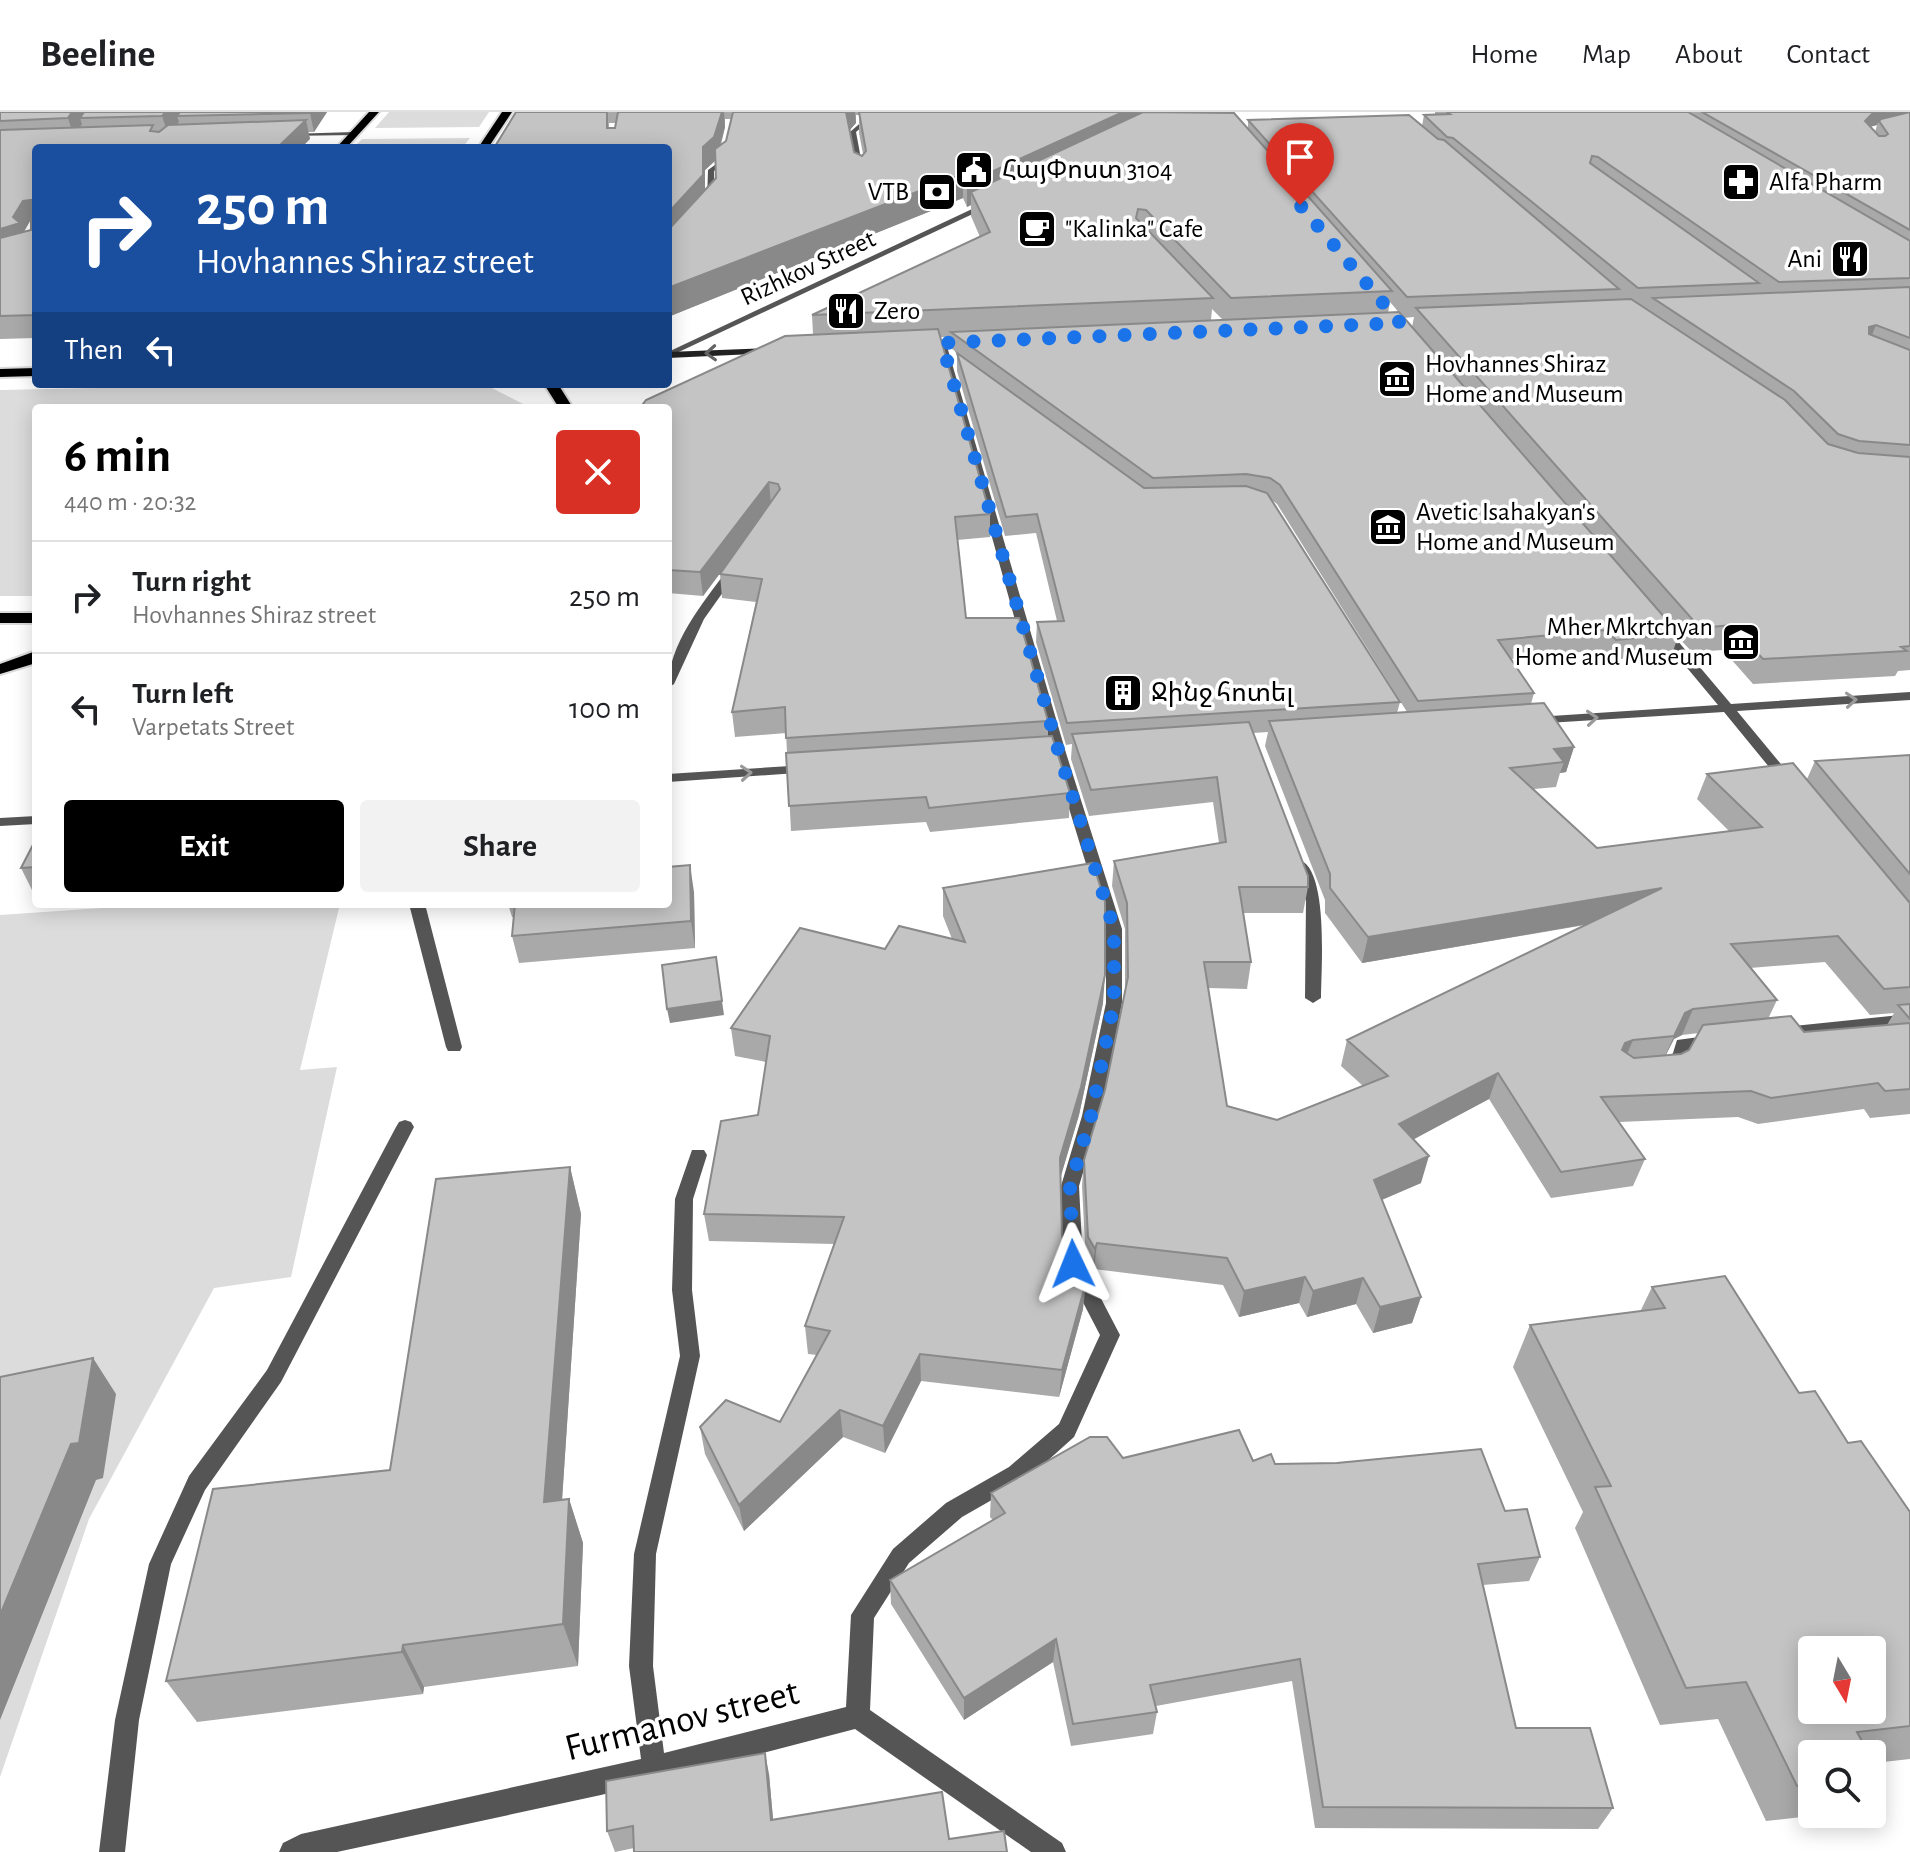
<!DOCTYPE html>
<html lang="en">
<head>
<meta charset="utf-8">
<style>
  :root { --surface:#fff; --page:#f2f2f2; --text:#202124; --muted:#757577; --line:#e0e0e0; --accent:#000 }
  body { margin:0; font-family:"Alegreya Sans","Noto Sans Armenian",sans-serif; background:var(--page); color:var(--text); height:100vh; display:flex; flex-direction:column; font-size:30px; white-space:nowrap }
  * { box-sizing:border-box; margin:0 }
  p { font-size:26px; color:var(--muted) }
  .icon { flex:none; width:44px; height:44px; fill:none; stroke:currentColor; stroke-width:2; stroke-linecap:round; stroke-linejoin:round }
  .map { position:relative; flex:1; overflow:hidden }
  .sheet { position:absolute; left:32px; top:292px; width:640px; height:504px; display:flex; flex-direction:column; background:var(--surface); border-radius:8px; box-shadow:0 4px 20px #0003 }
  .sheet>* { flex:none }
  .banner { position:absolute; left:32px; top:32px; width:640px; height:244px; border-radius:8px; box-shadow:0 4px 20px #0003; background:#1a4fa0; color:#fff; overflow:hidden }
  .needle { width:52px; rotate:170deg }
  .buttons { position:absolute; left:1798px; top:1524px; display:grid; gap:16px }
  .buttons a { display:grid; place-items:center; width:88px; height:88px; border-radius:8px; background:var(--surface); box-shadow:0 4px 20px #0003; font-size:40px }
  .pin { position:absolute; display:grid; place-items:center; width:68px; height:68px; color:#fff; margin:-82px -34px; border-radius:50% 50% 50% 0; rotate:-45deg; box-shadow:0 0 8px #0007 }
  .pin .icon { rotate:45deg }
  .me { position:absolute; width:88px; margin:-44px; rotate:358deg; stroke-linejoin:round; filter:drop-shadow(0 0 6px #0008) }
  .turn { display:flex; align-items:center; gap:28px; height:168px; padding:0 32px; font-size:36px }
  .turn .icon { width:104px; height:104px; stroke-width:2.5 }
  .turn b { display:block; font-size:56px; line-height:68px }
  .then { display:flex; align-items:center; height:76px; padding:0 32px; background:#0003; gap:16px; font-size:30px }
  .round { display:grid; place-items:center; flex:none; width:84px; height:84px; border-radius:8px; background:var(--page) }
  .overview { display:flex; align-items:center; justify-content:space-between; height:136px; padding:0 32px }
  h1 { font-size:48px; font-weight:700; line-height:60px; color:var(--accent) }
  .action { display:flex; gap:16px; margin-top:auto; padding:16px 32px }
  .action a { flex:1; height:92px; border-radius:8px; background:var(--accent); color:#fff; font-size:32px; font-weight:700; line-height:92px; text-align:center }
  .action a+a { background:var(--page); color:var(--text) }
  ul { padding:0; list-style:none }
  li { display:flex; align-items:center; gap:24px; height:112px; padding:0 32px; border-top:2px solid var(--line) }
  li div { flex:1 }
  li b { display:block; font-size:30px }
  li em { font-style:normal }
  header { display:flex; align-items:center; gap:48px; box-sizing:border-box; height:112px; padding:0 40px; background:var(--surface); border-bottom:2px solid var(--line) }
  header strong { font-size:38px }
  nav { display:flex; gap:44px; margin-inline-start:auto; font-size:28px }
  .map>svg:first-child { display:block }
  .green { fill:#dcdcdc }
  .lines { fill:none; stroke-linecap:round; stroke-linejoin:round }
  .highway-casing { stroke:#dbdbdb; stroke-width:4 }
  .lane { fill:#555; fill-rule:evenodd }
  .street { fill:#555; fill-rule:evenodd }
  .secondary { fill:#222; fill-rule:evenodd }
  .highway { fill:#000; fill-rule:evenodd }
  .wall { fill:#a9a9a9; fill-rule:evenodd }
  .shaded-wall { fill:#898989 }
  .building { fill:#c4c4c4; stroke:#898989; stroke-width:2; fill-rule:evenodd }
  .oneway { stroke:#646464 }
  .oneway2 { stroke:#999 }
  .route { stroke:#1a73e8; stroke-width:14; stroke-dasharray:0 25.2 }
  .labels { text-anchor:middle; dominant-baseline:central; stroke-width:7; stroke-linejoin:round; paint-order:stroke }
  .far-poi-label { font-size:26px; fill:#000; stroke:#fff; text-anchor:start }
  .far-street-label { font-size:26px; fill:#000; stroke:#fff }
  .near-street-label { font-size:38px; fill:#000; stroke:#fff }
</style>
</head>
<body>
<header>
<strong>Beeline</strong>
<nav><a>Home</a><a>Map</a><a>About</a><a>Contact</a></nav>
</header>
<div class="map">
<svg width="1910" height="1740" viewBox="0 0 1910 1740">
  <rect width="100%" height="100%" fill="#fff"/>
  <path class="green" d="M389,0H489L479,15L375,16Z
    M470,26L462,36H353L362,27Z
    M290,272H484L531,296H36V484H0V278Z
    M160,792H340L300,958L337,955L291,1165L214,1176L89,1407L0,1665V803Z"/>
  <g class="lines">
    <g class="highway-casing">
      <path id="highway" d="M369,0H379L346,36H336Z
        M502,0H512L488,36H478Z
        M36,256V264L0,265V257Z
        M544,272H558L573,296H559Z
        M0,501H36V511H0Z
        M36,539V551L0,562V552Z"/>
    </g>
    <path class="lane" d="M1300,748C1329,759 1321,859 1321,886L1313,891L1305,886L1306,789L1293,753Z
      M405,1008L411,1010L414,1015L281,1270L205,1378L171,1452L139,1608L125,1740H99L115,1608L149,1452L189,1364L267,1258L396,1015L399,1010Z"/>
    <path class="street" d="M863,0H869L871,7L856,20L864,63L861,65L858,63L850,20L865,7Z
      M354,20L356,23L285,24L288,22Z
      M723,39L728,40L724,52L714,59L715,89L711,91L707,89L708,58L719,50Z
      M987,90L994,92L668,245V240Z
      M942,228L946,231L1066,641L1122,817V891L1100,1004L1079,1074L1083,1152L1120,1223L1074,1325L1025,1369L962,1405L909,1451L874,1506L870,1598L1062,1731L1066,1740H1031L855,1617L601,1683L337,1740H279L283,1731L301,1722L641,1647L629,1554L634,1442L680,1244L672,1178L675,1087L692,1038H704L707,1043L693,1087L692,1178L700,1244L656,1442L653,1554L664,1641L846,1595L851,1503L893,1437L946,1391L1009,1355L1059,1312L1100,1223L1063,1152L1061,1074L1082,1004L1106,891V817L1052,641L938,231Z
      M728,457L738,459L704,507L674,572L668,576C668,532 703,491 728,457Z
      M1662,514L1666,515L1731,592L1910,580V588L1737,599L1795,669L1788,673L1783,672L1724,600L1531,612L1529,609L1536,605L1718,593L1658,521L1656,518Z
      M806,653L811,654V660L668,670V662Z
      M36,704V712L0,714V706Z
      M409,792H425L462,935L460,939H448L446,935Z
      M1910,902V914L1784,927L1776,921L1784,915Z
      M1714,923L1720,925L1722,929L1720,933L1690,937L1675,962H1663L1661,958L1673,941L1677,928Z"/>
    <path class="secondary" d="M770,236L774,239L773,241L668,246V240Z"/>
    <use href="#highway" class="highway"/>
  </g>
  <path class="wall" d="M0,0H327L314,20H308L310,27L36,36V226L0,227ZM30,109L31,118L24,120Z
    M516,0H1230L1248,16V8L1422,14L1424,3H1435V0H1910V558L1898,559L1895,564L1753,572L1723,538L1692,540L1678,525L1672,542L1609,548L1600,538L1511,547L1534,581L1531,592L1574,635L1566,660L1560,661L1556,675L1534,677L1597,736L1729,719L1697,687L1707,662L1807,667L1815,649L1910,643V1002L1870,1006L1864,997L1758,1012L1738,1005L1619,1010L1645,1047L1633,1074L1551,1086L1489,987L1413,1027L1421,1071L1382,1088L1421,1185L1412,1211L1373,1221L1356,1192L1307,1205L1299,1191L1239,1205L1223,1173L1094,1157L1092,1164L1086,1151L1082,1074L1084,1048L1105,978L1125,878V817L1112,774L1114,749L1219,731L1213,690L1089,704L1071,647L1072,632L1066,633L1036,530L1037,510L1057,509L1036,421L1005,424L957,259V241L967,249L951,236V225H940L990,402V425L957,428L966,506L1048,609V624L1070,681L1069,706L930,720L926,710L791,719L786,621L735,625L732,600L756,490L722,486L720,462L724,456L703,484L668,481V296L813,222L812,203L980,125L971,104V93L967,95L963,86L668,205ZM856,3H859V21L863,42L862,44L854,40L850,18L856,11ZM725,7H732L726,29L721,33L725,15ZM609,11H616L615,16H609ZM1877,13L1875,20L1870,15ZM715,49L716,66L705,78V58ZM1390,190L1396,197L1398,200L1388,201ZM1212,197L1223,208H1211ZM1414,205L1412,215L1404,206ZM1272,388L1277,392L1407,600L1397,601L1400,590ZM1268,620L1265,634L1325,788V801L1362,851L1585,813L1347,928L1341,954L1363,974L1277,1008L1227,994L1208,876L1247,877L1251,850L1243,801H1303L1308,775L1253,621ZM1825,850L1870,903L1894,901L1887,913L1804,920L1768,907L1777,888L1750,856ZM1699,921L1689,938L1681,942L1666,943L1674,927L1682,923Z
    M36,727V782H34L21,756Z
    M943,776L1103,891L1079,1003L1060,1066L1062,1124L1083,1197L1059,1285L921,1269L885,1341L843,1325L744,1419L705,1342L700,1315L780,1310L817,1243L808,1242L805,1214L834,1132L709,1129L704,1102L758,1003L766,950L735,944L731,916L885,837L952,827L943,804Z
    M694,780L695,836L519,851L512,824L514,805H512L508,792H668Z
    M570,1055L581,1102L562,1387H569L583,1431L578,1554L424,1575L423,1582L197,1610L166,1569L390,1358Z
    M1652,1175L1799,1281L1848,1331L1910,1400V1647L1874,1651L1881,1664L1872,1674V1642H1812V1702H1828L1766,1709L1718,1607L1660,1613L1575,1416L1583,1400L1513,1255L1530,1213L1640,1200Z
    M1123,1346L1253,1349L1275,1352L1505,1399L1540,1445L1529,1469L1483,1473L1516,1616L1613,1696L1598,1717L1315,1716L1292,1569L1156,1594L1157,1600L1153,1622L1071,1634L1053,1550L964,1608L891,1492L890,1468L993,1408L990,1405L991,1381Z
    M769,1662L773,1707L949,1727L1007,1740L634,1736L615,1740L607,1719Z"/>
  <path class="shaded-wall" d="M72,0H90L80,6L82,12L74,25L68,6Z
    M166,0H188L177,4L179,10L168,22L162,4Z
    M311,0H327L314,20L310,1Z
    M722,0H724L725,15L716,48L705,58V87L668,129V101Z
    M846,0H855L856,11L847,21Z
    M1123,0H1169L971,80V93L967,95V71Z
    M1874,0H1910L1879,9L1877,13L1869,15L1865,9Z
    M306,8L310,27L301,36H277Z
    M963,62V86L668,205V176Z
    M31,88L30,109L23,121L0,140V117L23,89Z
    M1876,213L1868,233L1869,215Z
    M769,370L771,393L703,484L700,460Z
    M1574,635L1566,660L1560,661L1564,650L1554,637Z
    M690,753L694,780L695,836L691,809Z
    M1662,776L1652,801L1362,851L1368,825Z
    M1105,863L1103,891L1079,1003L1058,1074L1060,1046Z
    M722,889L724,903L670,911L667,897Z
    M1693,897L1682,923L1674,927L1662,950L1685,901Z
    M1633,928L1622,954L1615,957L1625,931Z
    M1498,961L1489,987L1392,1039L1399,1012Z
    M1429,1044L1421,1071L1367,1094L1374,1068Z
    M570,1055L581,1102L559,1434L544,1390Z
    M1097,1131L1094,1157L1092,1164L1095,1137Z
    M1305,1165L1299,1191L1239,1205L1244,1179Z
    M1363,1166L1356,1192L1307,1205L1313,1179Z
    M1086,1170L1083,1197L1059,1285L1062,1258Z
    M1421,1185L1412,1211L1373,1221L1380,1195Z
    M920,1242L921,1269L885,1341L883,1314Z
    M93,1246L116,1282L103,1366L96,1368L0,1608V1503Z
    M840,1298L843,1325L744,1419L739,1393Z
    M569,1387L583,1431L578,1554L563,1512Z
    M1056,1527L1053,1550L964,1608V1586Z
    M403,1533L424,1575L423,1582L402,1540Z
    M765,1641L769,1662L775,1729L771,1708Z"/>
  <path class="building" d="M0,0H72L68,6L0,9Z
    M84,0H166L162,4L80,6Z
    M180,0H311L310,1L177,4Z
    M516,0H607V16H615L618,0H722L714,25L703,35V63L668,101V36H494Z
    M733,0H846L854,40L862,44L866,39L859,0H1123L967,71L963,62L668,176V115L670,116L716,66L715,37L726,29Z
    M1143,0L1234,1L1392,179L1231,186L1146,98L1138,97L1136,106L1213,186L812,203L990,120L971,80Z
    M1447,0H1688L1910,129V166L1779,170L1598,45L1592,44L1590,51L1759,171L1638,176L1453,26L1447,25L1424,3L1450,2Z
    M1702,0H1874L1865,9L1879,24H1885L1888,22L1879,9L1881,7L1910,0V118Z
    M1409,3L1438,27L1444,28L1619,177L1407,185L1248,8Z
    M306,8L277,36H36V203L0,204V126L31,118V88L23,89L13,105L20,111L0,117V18L153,13L150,19L159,20L168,13Z
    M1910,175V226L1876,213L1869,215V222L1910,238V333L1859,329L1838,322L1794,279L1653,186Z
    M1631,187L1785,288L1828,332L1858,341L1910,345V534L1901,535L1907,539L1763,547L1732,513L1700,516L1416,196Z
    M1399,200L1679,522L1616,528L1606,518L1498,528L1534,581L1418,589L1280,373L1270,366L1246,362L1153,366L951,220Z
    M938,217L990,402L955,405L966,506H1019L1048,609L786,626L785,595L732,600L762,467L720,462L780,377L778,372L769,370L700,460L668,458V296H640L646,288L785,224Z
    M957,241L1144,376L1246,374L1267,381L1400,590L1067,611L1037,510L1064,509L1037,402L1006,405Z
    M1544,591L1574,635L1554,637L1564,650L1510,656L1597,736L1762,715L1707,662L1793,651L1910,791V875L1884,877L1838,824L1731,832L1777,888L1693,897L1685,901L1674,924L1633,928L1625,931L1622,938L1634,946L1681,942L1689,938L1703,913L1791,904L1804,920L1910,911V977L1885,979L1878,971L1771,986L1751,979L1601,985L1645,1047L1561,1060L1498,961L1399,1012L1429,1044L1374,1068L1421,1185L1380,1195L1363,1166L1313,1179L1305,1165L1244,1179L1227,1146L1097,1131L1095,1137L1088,1125L1084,1048L1105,978L1128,865L1127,791L1114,749L1226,730L1217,665L1091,678L1072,622L1249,610L1308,764V775H1239L1251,850H1204L1227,994L1277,1008L1388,964L1347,928L1662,776L1368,825L1330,776V762L1269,609Z
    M1052,624L1070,681L929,696L926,685L789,694L786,641Z
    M1910,643V762L1815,649Z
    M36,727V755L21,756Z
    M1093,751L1105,790V863L1081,975L1060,1046L1062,1124L1086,1170L1062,1258L920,1242L883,1314L840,1298L739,1393L700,1315L726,1288L780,1310L830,1219L805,1214L844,1105L704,1102L721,1009L758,1003L770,924L731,916L800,816L885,837L899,814L965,830L943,776Z
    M690,753L691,809L512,824L515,792H668V755Z
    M716,845L722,889L667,897L662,853Z
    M1910,892V907L1898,893Z
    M570,1055L544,1390L569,1387L563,1512L403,1533L402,1540L166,1569L213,1377L390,1358L436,1067Z
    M1725,1164L1799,1281L1815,1279L1848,1331L1861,1329L1910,1400V1614L1857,1620L1869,1642H1812V1672L1797,1674L1746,1570L1686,1576L1595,1375L1611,1374L1530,1213L1665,1196L1652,1175ZM1812,1538H1872V1598H1812Z
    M93,1246L79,1331L71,1332L0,1503V1265Z
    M1239,1318L1253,1349L1271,1342L1275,1352L1337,1351L1481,1337L1505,1399L1527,1397L1540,1445L1478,1452L1516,1616H1590L1613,1696L1323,1695L1300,1547L1150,1573L1157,1600L1073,1612L1056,1527L964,1586L890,1468L1005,1401L991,1381L1090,1325H1107L1123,1346Z
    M765,1641L771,1708L942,1680L949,1727L1004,1719L1007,1740H634L633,1714L607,1719L606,1669Z
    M1872,1648L1881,1664L1872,1666Z"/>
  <defs><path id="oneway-chevron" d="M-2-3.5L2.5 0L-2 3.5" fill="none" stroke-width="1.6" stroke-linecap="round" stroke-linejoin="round" transform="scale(2)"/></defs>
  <use class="oneway" href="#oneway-chevron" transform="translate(711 241) rotate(177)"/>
  <g class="oneway2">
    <use href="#oneway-chevron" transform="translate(1851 588) rotate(-4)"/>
    <use href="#oneway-chevron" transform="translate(1592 606) rotate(-4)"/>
    <use href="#oneway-chevron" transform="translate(746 661) rotate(-4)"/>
  </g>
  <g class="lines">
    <path class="route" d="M1073,1152L1070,1074L1091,1004L1114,891V817L1059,641L942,231L1400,211L1300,93"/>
  </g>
  <defs>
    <g id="civic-square" transform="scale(2)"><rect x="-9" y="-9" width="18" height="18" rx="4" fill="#000" stroke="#fff"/><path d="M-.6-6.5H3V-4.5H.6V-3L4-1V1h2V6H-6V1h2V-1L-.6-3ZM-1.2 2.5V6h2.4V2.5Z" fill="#fff"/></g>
    <g id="pharmacy-square" transform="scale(2)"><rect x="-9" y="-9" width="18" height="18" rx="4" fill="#000" stroke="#fff"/><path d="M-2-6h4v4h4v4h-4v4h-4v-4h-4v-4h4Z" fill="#fff"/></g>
    <g id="bank-square" transform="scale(2)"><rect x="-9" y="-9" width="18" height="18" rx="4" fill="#000" stroke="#fff"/><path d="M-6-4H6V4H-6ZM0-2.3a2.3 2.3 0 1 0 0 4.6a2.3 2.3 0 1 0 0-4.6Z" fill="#fff"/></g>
    <g id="cafe-square" transform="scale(2)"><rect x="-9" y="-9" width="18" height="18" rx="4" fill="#000" stroke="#fff"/><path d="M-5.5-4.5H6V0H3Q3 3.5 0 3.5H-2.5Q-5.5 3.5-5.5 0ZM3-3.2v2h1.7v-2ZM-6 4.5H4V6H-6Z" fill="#fff"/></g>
    <g id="restaurant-square" transform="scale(2)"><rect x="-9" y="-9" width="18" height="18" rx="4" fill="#000" stroke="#fff"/><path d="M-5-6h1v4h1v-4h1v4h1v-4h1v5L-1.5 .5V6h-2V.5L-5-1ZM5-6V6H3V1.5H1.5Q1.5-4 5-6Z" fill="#fff"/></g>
    <g id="museum-square" transform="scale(2)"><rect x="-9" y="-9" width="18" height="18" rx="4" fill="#000" stroke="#fff"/><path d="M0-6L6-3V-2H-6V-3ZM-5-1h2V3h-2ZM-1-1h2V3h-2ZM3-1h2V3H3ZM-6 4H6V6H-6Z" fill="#fff"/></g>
    <g id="building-square" transform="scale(2)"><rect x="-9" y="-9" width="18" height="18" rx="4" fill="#000" stroke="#fff"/><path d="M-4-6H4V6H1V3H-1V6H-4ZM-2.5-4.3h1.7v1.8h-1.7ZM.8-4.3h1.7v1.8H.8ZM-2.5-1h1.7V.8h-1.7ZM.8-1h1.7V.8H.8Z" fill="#fff"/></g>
  </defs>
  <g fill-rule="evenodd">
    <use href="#civic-square" x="974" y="58"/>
    <use href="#pharmacy-square" x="1741" y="70"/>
    <use href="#bank-square" x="937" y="80"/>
    <use href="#cafe-square" x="1037" y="117"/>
    <use href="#restaurant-square" x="1850" y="147"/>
    <use href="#restaurant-square" x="846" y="199"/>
    <use href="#museum-square" x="1397" y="267"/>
    <use href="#museum-square" x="1388" y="415"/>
    <use href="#museum-square" x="1741" y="530"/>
    <use href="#building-square" x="1123" y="581"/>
  </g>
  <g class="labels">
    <g class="far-poi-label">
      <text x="1002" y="58">ՀայՓոստ 3104</text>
      <text x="1769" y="70">Alfa Pharm</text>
      <text x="909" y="80" text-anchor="end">VTB</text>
      <text x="1065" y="117">"Kalinka" Cafe</text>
      <text x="1822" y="147" text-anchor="end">Ani</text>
      <text x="874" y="199">Zero</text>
      <text x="1425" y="252">Hovhannes Shiraz<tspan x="1425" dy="30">Home and Museum</tspan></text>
      <text x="1416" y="400">Avetic Isahakyan's<tspan x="1416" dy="30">Home and Museum</tspan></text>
      <text x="1713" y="515" text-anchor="end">Mher Mkrtchyan<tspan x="1713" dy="30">Home and Museum</tspan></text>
      <text x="1151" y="581">Ջինջ հոտել</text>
    </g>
    <g class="far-street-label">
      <text transform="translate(808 156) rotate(-25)">Rizhkov Street</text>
    </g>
    <g class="near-street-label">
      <text transform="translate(682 1609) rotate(-14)">Furmanov street</text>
    </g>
  </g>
</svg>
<div class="buttons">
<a><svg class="needle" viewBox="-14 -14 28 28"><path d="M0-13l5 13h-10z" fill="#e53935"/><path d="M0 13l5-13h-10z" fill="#757577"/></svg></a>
<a><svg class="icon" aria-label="search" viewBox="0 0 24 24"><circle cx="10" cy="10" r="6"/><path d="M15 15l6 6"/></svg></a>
</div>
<div class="pin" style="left:1300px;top:93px;background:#d93025"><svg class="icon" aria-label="arrive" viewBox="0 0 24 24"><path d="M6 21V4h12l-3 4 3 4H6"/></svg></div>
<svg class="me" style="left:1073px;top:1152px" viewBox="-20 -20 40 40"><path d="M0-17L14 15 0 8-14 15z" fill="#1a73e8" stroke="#fff" stroke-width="4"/></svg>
<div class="banner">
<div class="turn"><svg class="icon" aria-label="right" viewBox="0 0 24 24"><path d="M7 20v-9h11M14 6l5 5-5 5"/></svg><div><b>250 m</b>Hovhannes Shiraz street</div></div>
<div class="then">Then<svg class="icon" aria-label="left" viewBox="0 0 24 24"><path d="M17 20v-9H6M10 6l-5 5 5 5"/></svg></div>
</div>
<section class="sheet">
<div class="overview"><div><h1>6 min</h1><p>440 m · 20:32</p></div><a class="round" style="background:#d93025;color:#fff"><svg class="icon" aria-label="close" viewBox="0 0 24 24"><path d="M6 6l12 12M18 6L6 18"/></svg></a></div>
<ul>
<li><svg class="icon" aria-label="right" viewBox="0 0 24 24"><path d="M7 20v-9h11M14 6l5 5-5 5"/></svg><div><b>Turn right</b><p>Hovhannes Shiraz street</p></div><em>250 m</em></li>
<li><svg class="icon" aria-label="left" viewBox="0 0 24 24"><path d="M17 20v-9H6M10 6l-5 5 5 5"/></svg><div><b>Turn left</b><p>Varpetats Street</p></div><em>100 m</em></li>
</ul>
<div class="action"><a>Exit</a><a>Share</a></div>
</section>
</div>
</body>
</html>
